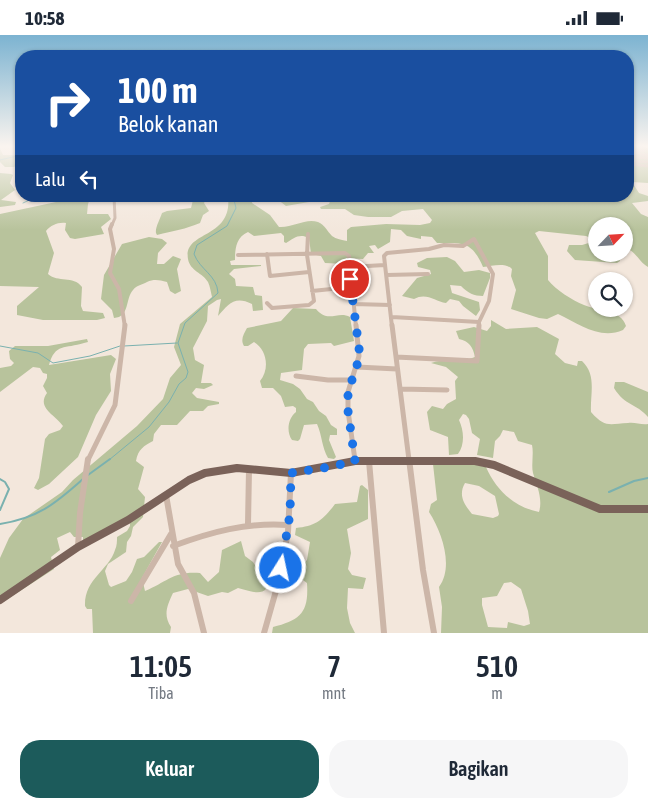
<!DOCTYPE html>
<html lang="id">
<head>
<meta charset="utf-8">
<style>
  :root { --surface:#fff; --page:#f6f6f7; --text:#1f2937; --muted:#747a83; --accent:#1c5b5b }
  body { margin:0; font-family:"Asap Condensed",sans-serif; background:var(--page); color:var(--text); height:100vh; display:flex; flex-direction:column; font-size:19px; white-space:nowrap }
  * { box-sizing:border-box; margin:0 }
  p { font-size:16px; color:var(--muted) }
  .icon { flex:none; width:28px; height:28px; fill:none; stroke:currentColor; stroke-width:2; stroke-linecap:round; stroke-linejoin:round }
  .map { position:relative; height:598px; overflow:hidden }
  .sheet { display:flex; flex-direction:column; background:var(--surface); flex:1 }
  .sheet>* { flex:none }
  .banner { position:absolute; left:15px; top:15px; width:619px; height:152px; border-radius:20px; box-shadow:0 1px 4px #0004; background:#1a4fa0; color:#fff; overflow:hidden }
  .needle { width:32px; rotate:65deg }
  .controls { position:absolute; left:588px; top:182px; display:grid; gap:10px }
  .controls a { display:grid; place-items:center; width:45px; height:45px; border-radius:50%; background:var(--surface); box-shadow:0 1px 4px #0004; font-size:25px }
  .pin { position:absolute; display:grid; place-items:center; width:42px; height:42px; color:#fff; margin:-21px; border:2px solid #fff; border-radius:50%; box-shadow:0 1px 5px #0007 }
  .me { position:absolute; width:55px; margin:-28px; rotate:10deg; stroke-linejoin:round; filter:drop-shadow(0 0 4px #0008) }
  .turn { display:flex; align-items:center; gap:18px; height:105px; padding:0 20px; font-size:22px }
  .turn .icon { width:65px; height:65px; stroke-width:2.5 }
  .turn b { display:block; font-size:35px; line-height:42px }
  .then { display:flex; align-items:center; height:48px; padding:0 20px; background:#0003; gap:10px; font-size:19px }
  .eta { display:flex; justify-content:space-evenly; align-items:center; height:85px; text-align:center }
  .eta b { font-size:30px; font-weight:600; line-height:35px }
  .cta { display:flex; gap:10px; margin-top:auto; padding:10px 20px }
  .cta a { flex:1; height:58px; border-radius:20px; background:var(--accent); color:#fff; font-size:20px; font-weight:600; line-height:58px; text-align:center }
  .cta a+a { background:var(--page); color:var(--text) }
  .status { display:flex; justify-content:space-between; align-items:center; height:35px; padding:0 25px; background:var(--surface); direction:ltr }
  .status svg { height:14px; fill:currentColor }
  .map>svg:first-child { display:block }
  .green { fill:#b8c39c; fill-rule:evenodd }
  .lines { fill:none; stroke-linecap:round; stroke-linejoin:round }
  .stream-far1 { stroke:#7ab1af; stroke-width:1 }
  .stream { stroke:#7ab1af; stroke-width:2 }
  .minor-far3 { stroke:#ccb6a8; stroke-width:3 }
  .minor-far2 { stroke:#ccb6a8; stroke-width:4 }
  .minor-far1 { stroke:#ccb6a8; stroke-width:5 }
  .minor { stroke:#ccb6a8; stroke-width:6 }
  .major { stroke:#7a6259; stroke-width:8 }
  .route { stroke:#1a73e8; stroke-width:9; stroke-dasharray:0 16.2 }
</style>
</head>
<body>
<div class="status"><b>10:58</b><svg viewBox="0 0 49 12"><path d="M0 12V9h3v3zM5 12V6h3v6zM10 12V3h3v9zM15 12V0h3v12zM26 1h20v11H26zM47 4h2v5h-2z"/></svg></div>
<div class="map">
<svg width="648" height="598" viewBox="0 0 648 598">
  <rect width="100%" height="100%" fill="#f3e7dc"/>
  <path class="green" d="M628,111L648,113V148L632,147L639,158L648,161V166L632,168L641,179L648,182V232C638,226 637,217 624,212V191H596V219H618L620,226L617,228L575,225L567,216L569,210H582L592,207L593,204L586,201L539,196L535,198L548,221V245C556,255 572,265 584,270C598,276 621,274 626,291L623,295C600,305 579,289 558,279L547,284L539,283L511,274L516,255L511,241L512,234C505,227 492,231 483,232C472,206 463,208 437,208L432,202L421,201V204L407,201L401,195L391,194L390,207L378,214L375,210L369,211L374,218H368L363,224L346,223L345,229L325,228L321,221L311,219L309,203C299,198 294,203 286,208L284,207V201L281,198L254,201L248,197C236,202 235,214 235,225L230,226L231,230H261V231L234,234L229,239L235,244L236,251L253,252L255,260L262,261L263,275L253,276L252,269C234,260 228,270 218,281L221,264L217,265L208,271L207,286L193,313L195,325L204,330L201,348H211L213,350L204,354L196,353L192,358L197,363L219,367V369L208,371L203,376H190L177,390H161L154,399L153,406C144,411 138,414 136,426L144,432L138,454L145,462L143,482L133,492L131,501L127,507L126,517L108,529L105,536L109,550L111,552L126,546L132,537L137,524L144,522L159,507H162L142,543L145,556C167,547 173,536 200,538L208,547L219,537L222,515L241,506L245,521L253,527L256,532L262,531L272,525L288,524L292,528L302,530L307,525L310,507L295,500L296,493C316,491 323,485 335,469L357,467L360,451L362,450L368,455V484L347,494L351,518L348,534L352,540L366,543L363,554L348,553L347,573L350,588L355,598H272L273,592C300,585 309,578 307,548L289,535L275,539C265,562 260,559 238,553L228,558L222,557L208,561L188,554L173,558C167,571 163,580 171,592L170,598H93L92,574H87L85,571C84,544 109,535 115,515C117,511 117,506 117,502L127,496L130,491V487L83,513V502H74L70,497L57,503L60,515L51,522L54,534L0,569V523L9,503L23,484L62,457L73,445L137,391L163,364L170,343L181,330L174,312L180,289L212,262C211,258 210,251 208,247C203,238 190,236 188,224C183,195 233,205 228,161H253L252,168L270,180L279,192C293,193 305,183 318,187C325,190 327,196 332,201C336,204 342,205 347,206V195L351,192L386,189L420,190L430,188L432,185L423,174L402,176L391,182H368L354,180L345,174H321L320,172L329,169L332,161H628Z
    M0,113L3,120H21V128L14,132H5L0,127Z
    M0,138L11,139L13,140L10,148L15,155L1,165L16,167L15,170L0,172Z
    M84,161H91L88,169L87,179H108L111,184L101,192L104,199L75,204L70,203L65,195L66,188C58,187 51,190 46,196L54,218L48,239C58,248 73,240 82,252L81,271L83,276L103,278L105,283L97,285H43L17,280V271L39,252L0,251V179Z
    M194,161L207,162L204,168L209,176L203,180L200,188C186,194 173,196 157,200L156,198C155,193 160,184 162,178L167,176L191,173Z
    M273,161H309V167L286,171Z
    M149,202L162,204L167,208L158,218L157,229H164L173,221L181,224L177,234L181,256L175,259L170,256L167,247C159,245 154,244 147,247C142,250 137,250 133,255C125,264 130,282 114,283L112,275L101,264L104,240L122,209Z
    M447,222L455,226L464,237L479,235L490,238V243L483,261C474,261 468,258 461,251L450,250L452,258L479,267L480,275L476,281L463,271L459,266L450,264L446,268C435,266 426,257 414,264L402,261L417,243L431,239L430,235L418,232L417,228L427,223Z
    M293,273L316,274C328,289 338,275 350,282L354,306L334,311L331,308L308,309L304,314L302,335L281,338L280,345L293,349L300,354L307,364L313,367L319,376L326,381L331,390L337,394V400H330L329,405L336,422L334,424L328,423C322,413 322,400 317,389L304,390L300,404L298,406L292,405C286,397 288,383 296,377V373L293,371L285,372L281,361L273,353H262L260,346C270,334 267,315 254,307L248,311H244C240,304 244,299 247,293L281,286Z
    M491,285L506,294L537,292L559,304L555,319L565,328L577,331L578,326H582C597,340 590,359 591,377C605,393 609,389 628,388C635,387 641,390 648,389V598H441L442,572L439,552C454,532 442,497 429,477L431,469L437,465L433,429H472L486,432C496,455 514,472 539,477C543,464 537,451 533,438C531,430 534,419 532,410L518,406L514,397L503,395L500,401L495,406L493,423L477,420L480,404L472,398L469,384L466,380L463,379L459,385C464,396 465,409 458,419L449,420L448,402L430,395L427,377L432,371L443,374L447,369L456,364L455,346L458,342L446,332L431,328C444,323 462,328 475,322C473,312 469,306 459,304L456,296L474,292L487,296L491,291ZM465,448L479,451L495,461L499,479L498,481L493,483L472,479C464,469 458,460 465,448ZM511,547L521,554L528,576L530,589L524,591L508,587L507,593L488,592L482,570V563L497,561L504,548Z
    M87,304L88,307L84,308C65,314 55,308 49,330L111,320L116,324L110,339L111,356L96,380L78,422L49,449L38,455L34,453L39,443L45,404L49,399L60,395L63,391C56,380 36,373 47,358L43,351L47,343V339L43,338L40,333L33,332L0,357V333L11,331L14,328L10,324L9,316L15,311H48Z
    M615,347H624L648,357V382C636,368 625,371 614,353Z"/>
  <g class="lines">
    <path class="stream-far1" d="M0,125L21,120
      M23,168L38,161
      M0,311L38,318L53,328L90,321L120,311
      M124,311L177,308
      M109,425L149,392L169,367L179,349L186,343L188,337L178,308L185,288L218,258C217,240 200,235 194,219L197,210L227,191L236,173L233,161"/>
    <path class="stream" d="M88,440L110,424
      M0,444L5,447L9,454L0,475
      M609,457L634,446L648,443
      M0,489C38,483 55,469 83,444"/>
    <path class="minor-far3" d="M628,111L644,113
      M628,115L644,116
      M628,118L648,120
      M628,122L648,123
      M628,126L648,127
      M628,129L648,131
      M112,190L115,183L114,161"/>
    <path class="minor-far2" d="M112,189L110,194L114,214L110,238L119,254L125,292
      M267,219L270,241L309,237
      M238,220L345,218L349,221L356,292
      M349,232L385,230
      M387,240L428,239
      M312,256L351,252
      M267,268L272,273L309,270L314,266L307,220L308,199
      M354,269L390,270
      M392,282L479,287
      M392,292L384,221L387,218L429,214L444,210L463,211L474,204L493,239L489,266L479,287V292"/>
    <path class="minor-far1" d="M392,290L409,425
      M396,322L477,326L479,290
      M357,332L397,334
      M296,341L328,345H350
      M400,354L447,355
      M88,425L115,370L125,290
      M355,425L348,376V357L359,321L356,290"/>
    <path class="minor" d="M355,424V426
      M409,424L423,535L434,598
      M369,426L384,598
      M166,460L178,529L194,558L204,598
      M248,489L249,435
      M173,511C211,497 247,487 288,490
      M78,512L80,478L88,424
      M131,566L171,499
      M264,598L279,545L288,497L291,438"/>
    <path class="major" d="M0,565L78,512L128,485L189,445L205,438L237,433L291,438L355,426H475L494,430L600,474H648"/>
  </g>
  <linearGradient id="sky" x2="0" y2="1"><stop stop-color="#7cb3d1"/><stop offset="0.57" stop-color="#faf4ef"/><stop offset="1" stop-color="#faf4ef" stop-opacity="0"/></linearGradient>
  <rect width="648" height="195" fill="url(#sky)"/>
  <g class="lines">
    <path class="route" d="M281,533L290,479L291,438L330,432L355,426L348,376V357L360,321L350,244"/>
  </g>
</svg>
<div class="controls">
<a><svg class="needle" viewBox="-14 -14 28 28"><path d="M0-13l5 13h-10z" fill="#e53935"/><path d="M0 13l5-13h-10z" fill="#747a83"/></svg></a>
<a><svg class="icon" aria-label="search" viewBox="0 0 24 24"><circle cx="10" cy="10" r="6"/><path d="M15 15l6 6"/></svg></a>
</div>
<div class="pin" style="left:350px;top:244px;background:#d93025"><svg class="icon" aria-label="arrive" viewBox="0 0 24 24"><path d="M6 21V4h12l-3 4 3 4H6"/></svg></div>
<svg class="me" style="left:281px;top:533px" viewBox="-20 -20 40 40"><circle r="17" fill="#1a73e8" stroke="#fff" stroke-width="3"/><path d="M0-11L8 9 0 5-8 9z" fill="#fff"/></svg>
<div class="banner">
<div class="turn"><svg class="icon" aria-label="right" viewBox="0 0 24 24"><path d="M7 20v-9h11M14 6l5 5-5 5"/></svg><div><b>100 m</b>Belok kanan</div></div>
<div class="then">Lalu<svg class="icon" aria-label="left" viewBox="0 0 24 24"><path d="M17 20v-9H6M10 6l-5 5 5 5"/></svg></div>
</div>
</div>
<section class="sheet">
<div class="eta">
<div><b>11:05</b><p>Tiba</p></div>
<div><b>7</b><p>mnt</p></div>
<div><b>510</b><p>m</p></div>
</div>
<div class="cta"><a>Keluar</a><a>Bagikan</a></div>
</section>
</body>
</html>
